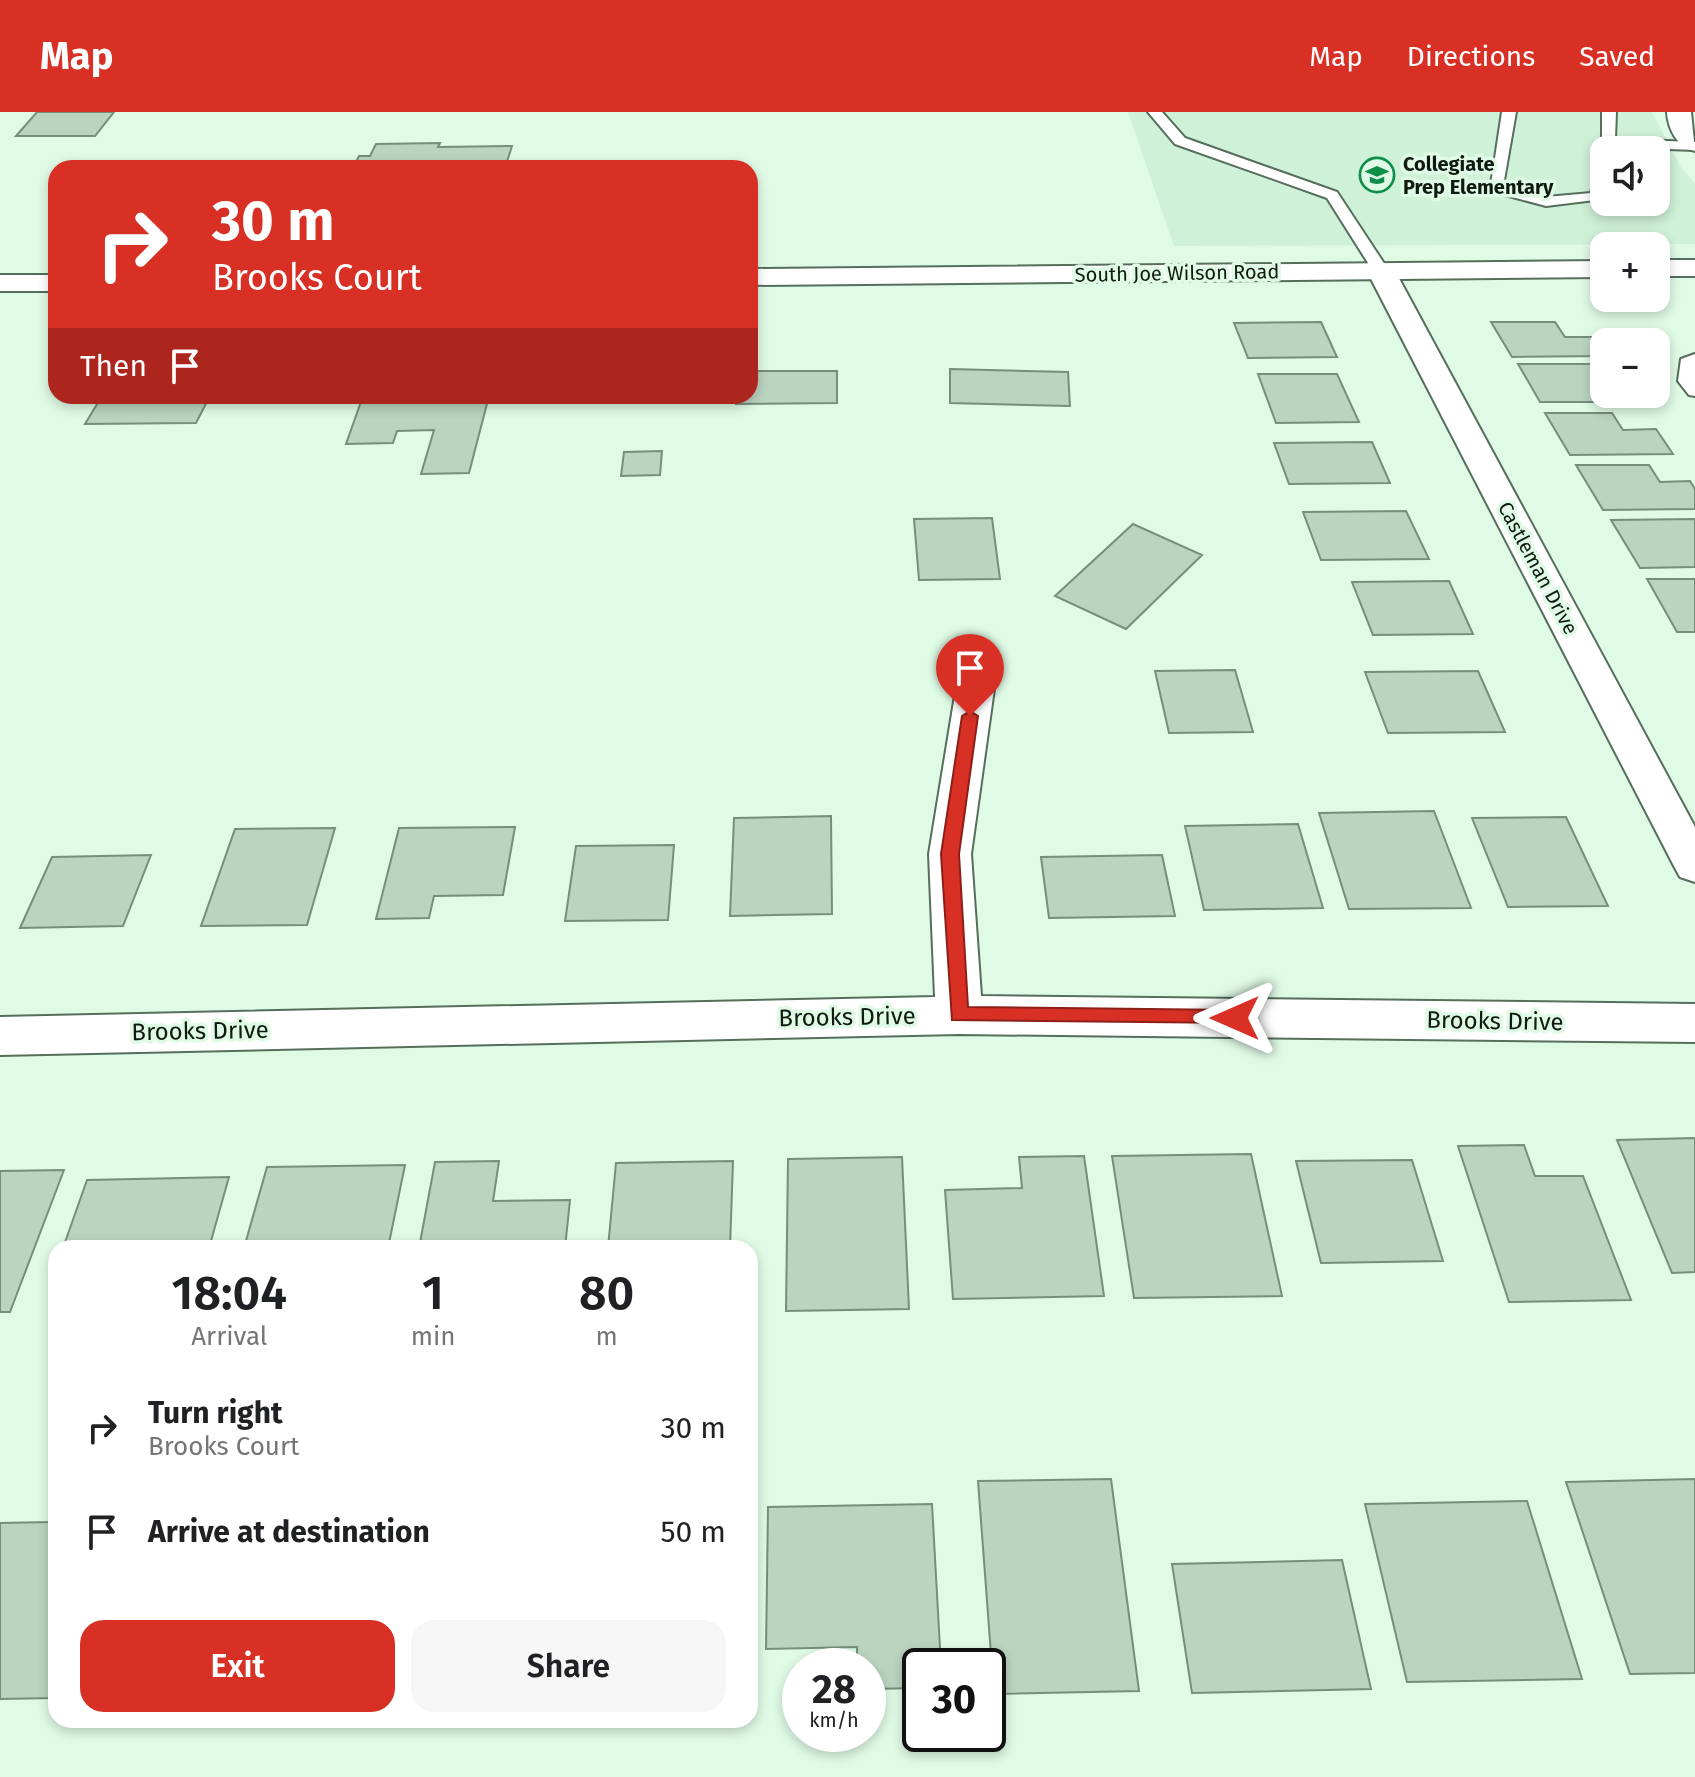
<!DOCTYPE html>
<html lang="en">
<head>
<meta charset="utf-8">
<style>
  :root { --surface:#fff; --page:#f6f6f6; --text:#202124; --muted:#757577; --accent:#d93025 }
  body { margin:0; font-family:"Fira Sans",sans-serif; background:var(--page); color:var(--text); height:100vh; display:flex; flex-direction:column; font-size:30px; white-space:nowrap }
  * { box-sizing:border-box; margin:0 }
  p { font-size:26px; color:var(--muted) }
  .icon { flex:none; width:44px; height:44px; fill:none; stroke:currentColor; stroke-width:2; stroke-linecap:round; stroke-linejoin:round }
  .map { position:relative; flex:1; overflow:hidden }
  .panel { position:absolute; left:48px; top:1128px; width:710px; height:488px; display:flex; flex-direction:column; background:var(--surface); border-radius:24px; box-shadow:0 4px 12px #0003 }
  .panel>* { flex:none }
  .top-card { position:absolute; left:48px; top:48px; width:710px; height:244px; border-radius:24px; box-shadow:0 4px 12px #0003; background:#d93025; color:#fff; overflow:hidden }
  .tools { position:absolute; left:1590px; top:24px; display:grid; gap:16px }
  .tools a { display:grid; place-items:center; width:80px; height:80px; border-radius:16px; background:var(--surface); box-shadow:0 4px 12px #0003; font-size:40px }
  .speed { position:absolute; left:782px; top:1536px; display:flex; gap:16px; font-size:40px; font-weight:700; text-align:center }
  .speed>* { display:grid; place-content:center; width:104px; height:104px; border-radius:50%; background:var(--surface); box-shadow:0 4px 12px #0003; line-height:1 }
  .speed small { font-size:20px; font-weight:400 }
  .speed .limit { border:4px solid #111; border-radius:12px; background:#fff; color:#111 }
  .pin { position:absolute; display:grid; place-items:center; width:68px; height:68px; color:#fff; margin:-82px -34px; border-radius:50% 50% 50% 0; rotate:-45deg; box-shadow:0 0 8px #0007 }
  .pin .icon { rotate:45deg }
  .me { position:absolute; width:88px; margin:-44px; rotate:270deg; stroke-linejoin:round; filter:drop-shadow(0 0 6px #0008) }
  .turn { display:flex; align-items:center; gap:28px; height:168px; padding:0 32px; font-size:36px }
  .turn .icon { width:104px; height:104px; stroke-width:2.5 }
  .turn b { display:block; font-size:56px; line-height:68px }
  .then { display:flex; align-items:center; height:76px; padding:0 32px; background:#0003; gap:16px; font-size:30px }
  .eta { display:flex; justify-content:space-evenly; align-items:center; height:136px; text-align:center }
  .eta b { font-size:48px; font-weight:600; line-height:56px }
  .button { display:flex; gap:16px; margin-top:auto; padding:16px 32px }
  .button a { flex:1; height:92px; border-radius:24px; background:var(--accent); color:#fff; font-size:32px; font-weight:600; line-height:92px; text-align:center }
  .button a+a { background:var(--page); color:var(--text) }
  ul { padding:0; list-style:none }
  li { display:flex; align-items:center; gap:24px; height:104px; padding:0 32px }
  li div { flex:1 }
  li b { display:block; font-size:30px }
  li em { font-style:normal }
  header { display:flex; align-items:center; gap:48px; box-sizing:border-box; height:112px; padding:0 40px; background:var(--accent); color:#fff }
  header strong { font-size:38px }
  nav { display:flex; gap:44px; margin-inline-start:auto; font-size:28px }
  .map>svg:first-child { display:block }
  .built { fill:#cff1d7; fill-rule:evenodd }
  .building { fill:#bad4c0; stroke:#768e7c; stroke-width:2 }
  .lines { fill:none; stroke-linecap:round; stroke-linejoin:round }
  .lane-casing { stroke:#566e5c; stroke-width:4 }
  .street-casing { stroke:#566e5c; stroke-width:4 }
  .secondary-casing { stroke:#566e5c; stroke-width:4 }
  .lane { fill:#fff; fill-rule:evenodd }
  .street { fill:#fff; fill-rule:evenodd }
  .secondary { fill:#fff; fill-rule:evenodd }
  .route { fill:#d93025; stroke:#8d1f18; stroke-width:2 }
  .labels { text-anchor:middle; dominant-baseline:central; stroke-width:7; stroke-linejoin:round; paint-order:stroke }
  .far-poi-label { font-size:20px; font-weight:bold; fill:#101912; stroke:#dffae5; text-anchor:start }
  .far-street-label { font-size:20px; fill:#101912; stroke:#dffae5 }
  .street-label { font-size:24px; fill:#101912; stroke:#dffae5 }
</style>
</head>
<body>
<header>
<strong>Map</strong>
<nav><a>Map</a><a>Directions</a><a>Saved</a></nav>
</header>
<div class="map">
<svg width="1695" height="1665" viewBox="0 0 1695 1665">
  <rect width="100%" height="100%" fill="#dffae5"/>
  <path class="built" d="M1128,0H1652L1680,54L1695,72V132L1174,134ZM1604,38H1656V90H1604Z"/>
  <path class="building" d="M37,0H114L95,24H16Z
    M440,31L438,35L512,34L505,56H353L359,44H370L376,32Z
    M1321,210L1337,245L1248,246L1234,211Z
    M1491,210H1555L1565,225H1593L1604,244L1512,245Z
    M1518,252H1604V274H1592L1602,290H1540Z
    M950,257L1068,260L1070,294L950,291Z
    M750,259H837V291L736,292L737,284H750Z
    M1258,262H1337L1359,310L1276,311Z
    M102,284H210L196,311L85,312Z
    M363,284H489L469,361L421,362L434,318L397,319L393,331L346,332Z
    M1545,301H1612L1623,318L1656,317L1673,342L1570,343Z
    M1372,330L1390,371L1289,372L1274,331Z
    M662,339L660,363L621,364L624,340Z
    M1576,353H1649L1660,370L1690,369L1695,377V397L1603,398Z
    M1406,399L1429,447L1321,448L1303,400Z
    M992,406L1000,467L919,468L914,407Z
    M1695,407V455L1640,456L1611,408Z
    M1133,412L1202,443L1126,517L1055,484Z
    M1647,467H1695V520H1677Z
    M1449,469L1473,522L1373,523L1352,470Z
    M1235,558L1253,620L1169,621L1155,559Z
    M1478,559L1505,620L1388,621L1365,560Z
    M1434,699L1471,796L1349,797L1319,701Z
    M831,704L832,802L730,804L734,706Z
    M1566,705L1608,794L1508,795L1472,706Z
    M1298,712L1323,796L1204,798L1185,714Z
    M515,715L503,783L434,784L429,806L376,807L399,716Z
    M335,716L307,813L201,814L235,717Z
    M674,733L668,808L565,809L576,734Z
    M151,743L123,814L20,816L52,745Z
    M1162,743L1175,804L1049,806L1041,745Z
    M1695,1026V1160L1672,1161L1617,1028Z
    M1524,1033L1535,1064H1583L1631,1188L1509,1190L1458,1034Z
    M1251,1042L1282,1184L1134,1186L1112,1044Z
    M1084,1044L1104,1184L953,1187L945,1078L1022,1076L1019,1045Z
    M902,1045L909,1197L786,1199L788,1047Z
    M1412,1048L1443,1149L1321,1151L1296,1049Z
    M499,1049L493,1089L570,1088L565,1136H419L435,1050Z
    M733,1049L730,1136H608L616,1051Z
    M405,1053L388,1136H244L267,1055Z
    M64,1058L10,1200H0V1059Z
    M229,1065L209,1136H63L87,1068Z
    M1111,1367L1139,1579L994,1582L978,1369Z
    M1695,1367V1561L1630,1562L1566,1370Z
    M1527,1389L1582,1567L1407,1570L1365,1392Z
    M932,1392L941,1554H920V1576L868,1577V1554H857V1535L766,1537L768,1395Z
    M56,1395V1586L0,1587V1411L51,1410Z
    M1342,1448L1371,1577L1192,1581L1172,1452Z"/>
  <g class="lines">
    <g class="lane-casing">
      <path id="lane" d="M1148,0H1162L1185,26L1337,80L1389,159L1375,162L1327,86L1175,32Z
        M1502,0H1516L1503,74L1546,85L1591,81L1597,53L1604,49L1603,87L1546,94L1490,79Z
        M1602,0H1616L1615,27L1695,30V38L1614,35L1602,41Z
        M1695,242V284L1689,283L1678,269L1681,247Z"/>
    </g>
    <g class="street-casing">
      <path id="street" d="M1667,0H1691L1695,39C1677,35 1668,17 1667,0Z
        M1381,151L1391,153L1395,159L1695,715V770L1680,765L1674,754L1367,159L1371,153Z
        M975,564L988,568L994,577L971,742L981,884L1695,892V930L959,922L0,943V905L935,885L929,742L956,577L962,568Z"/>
    </g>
    <g class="secondary-casing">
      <path id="secondary" d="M1656,148H1695V164H1656Z
        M1604,149V165L750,173V157Z
        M0,163H56V179H0Z"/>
    </g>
    <use href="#lane" class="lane"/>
    <use href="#street" class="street"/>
    <use href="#secondary" class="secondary"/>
  </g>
  <path class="route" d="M970,599L978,604L959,742L968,895L1235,898L1242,900V911L952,908L941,742L962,604Z"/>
  <defs>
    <g id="school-ring" transform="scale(1.8)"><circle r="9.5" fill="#dffae5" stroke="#0f8e4a" stroke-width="1.5"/><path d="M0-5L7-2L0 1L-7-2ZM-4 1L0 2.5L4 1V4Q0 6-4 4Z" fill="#0f8e4a"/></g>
  </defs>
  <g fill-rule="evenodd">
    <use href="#school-ring" x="1377" y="63"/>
  </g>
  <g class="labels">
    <g class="far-poi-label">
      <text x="1403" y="52">Collegiate<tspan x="1403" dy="23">Prep Elementary</tspan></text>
    </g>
    <g class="far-street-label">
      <text transform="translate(1177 161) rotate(-1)">South Joe Wilson Road</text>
      <text transform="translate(1538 456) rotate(62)">Castleman Drive</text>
    </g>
    <g class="street-label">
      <text transform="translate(847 905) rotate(-1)">Brooks Drive</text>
      <text transform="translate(1495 909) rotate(1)">Brooks Drive</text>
      <text transform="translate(200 919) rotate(-1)">Brooks Drive</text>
    </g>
  </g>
</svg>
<div class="tools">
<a><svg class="icon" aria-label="sound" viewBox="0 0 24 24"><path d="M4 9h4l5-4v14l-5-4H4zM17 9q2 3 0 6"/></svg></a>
<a>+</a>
<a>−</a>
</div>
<div class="speed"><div>28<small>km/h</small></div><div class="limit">30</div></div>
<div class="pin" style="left:970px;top:604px;background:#d93025"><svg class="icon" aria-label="arrive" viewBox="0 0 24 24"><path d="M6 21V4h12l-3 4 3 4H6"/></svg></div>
<svg class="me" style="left:1235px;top:906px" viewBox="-20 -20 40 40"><path d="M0-17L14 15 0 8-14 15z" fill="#d93025" stroke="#fff" stroke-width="4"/></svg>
<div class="top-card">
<div class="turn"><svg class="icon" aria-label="right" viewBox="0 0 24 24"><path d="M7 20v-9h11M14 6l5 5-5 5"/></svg><div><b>30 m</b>Brooks Court</div></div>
<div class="then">Then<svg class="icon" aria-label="arrive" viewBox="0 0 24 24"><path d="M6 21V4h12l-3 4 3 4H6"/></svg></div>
</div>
<section class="panel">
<div class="eta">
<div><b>18:04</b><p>Arrival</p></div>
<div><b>1</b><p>min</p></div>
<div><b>80</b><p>m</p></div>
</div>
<ul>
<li><svg class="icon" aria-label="right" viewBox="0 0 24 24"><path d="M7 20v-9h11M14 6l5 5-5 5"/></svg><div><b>Turn right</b><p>Brooks Court</p></div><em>30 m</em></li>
<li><svg class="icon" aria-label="arrive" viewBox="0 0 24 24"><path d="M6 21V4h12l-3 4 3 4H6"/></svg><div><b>Arrive at destination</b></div><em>50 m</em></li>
</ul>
<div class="button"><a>Exit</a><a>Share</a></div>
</section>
</div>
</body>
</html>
